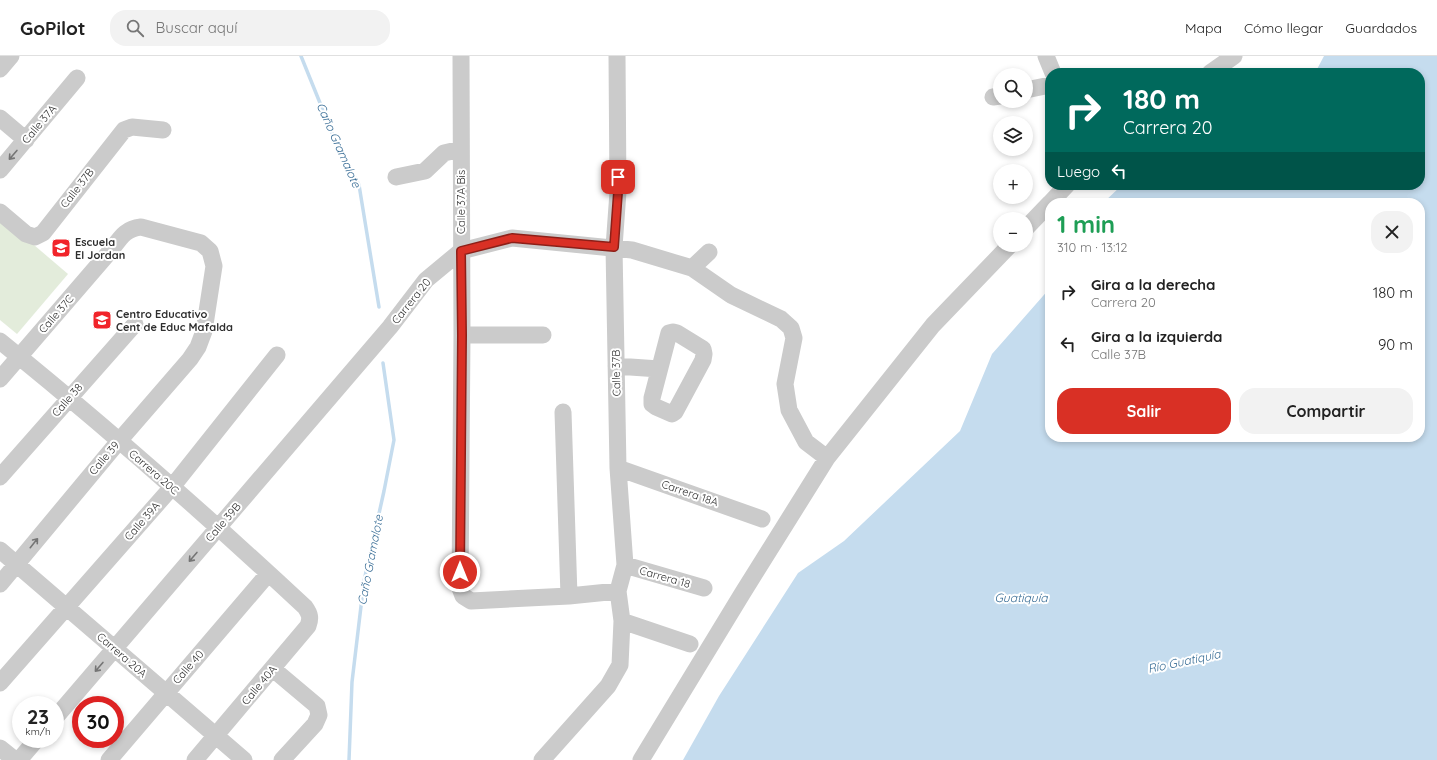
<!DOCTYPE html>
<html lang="es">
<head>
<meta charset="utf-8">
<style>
  :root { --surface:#fff; --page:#f2f2f2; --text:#222; --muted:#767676; --line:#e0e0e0; --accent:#d93025 }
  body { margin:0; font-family:Quicksand,sans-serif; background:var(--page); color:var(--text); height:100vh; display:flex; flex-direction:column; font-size:15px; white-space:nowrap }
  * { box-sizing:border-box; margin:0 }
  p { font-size:13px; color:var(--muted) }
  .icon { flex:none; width:22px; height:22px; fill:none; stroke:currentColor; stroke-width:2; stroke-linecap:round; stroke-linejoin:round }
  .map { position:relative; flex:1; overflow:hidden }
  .sheet { position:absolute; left:1045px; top:142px; width:380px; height:244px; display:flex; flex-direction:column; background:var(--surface); border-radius:16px; box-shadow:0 2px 6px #0003 }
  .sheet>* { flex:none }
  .guide { position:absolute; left:1045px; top:12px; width:380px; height:122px; border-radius:16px; box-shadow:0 2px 6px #0003; background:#00695c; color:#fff; overflow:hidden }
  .controls { position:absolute; left:993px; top:12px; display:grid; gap:8px }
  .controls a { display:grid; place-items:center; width:40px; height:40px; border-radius:50%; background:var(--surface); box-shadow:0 2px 6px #0003; font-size:20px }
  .speed { position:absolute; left:12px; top:640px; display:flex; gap:8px; font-size:20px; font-weight:700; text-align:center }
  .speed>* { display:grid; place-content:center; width:52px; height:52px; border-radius:50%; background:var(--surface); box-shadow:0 2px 6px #0003; line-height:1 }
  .speed small { font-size:10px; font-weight:400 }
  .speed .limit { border:6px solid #d22; background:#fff; color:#111 }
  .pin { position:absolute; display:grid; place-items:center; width:34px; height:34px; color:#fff; margin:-17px; border-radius:8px; box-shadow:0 2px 6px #0006 }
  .me { position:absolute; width:44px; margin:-22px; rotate:0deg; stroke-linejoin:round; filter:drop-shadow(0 0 3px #0008) }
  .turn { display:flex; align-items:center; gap:14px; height:84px; padding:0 12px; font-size:18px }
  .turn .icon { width:52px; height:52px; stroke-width:2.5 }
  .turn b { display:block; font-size:28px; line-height:34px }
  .then { display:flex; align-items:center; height:38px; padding:0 12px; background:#0003; gap:8px; font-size:15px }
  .round { display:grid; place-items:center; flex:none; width:42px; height:42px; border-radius:16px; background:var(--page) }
  .head { display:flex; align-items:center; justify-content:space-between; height:68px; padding:0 12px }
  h1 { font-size:24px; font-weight:700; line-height:30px; color:#1e9e55 }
  .action { display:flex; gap:8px; margin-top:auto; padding:8px 12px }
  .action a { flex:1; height:46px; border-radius:16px; background:var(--accent); color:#fff; font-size:16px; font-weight:700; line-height:46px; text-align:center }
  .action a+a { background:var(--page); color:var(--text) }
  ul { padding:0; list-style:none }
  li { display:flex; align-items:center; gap:12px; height:52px; padding:0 12px }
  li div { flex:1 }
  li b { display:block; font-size:15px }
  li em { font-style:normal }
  header { display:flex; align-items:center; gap:24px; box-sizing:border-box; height:56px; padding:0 20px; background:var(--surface); border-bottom:1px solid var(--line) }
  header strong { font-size:19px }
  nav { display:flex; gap:22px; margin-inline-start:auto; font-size:14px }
  .search { width:280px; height:36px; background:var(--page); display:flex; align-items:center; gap:10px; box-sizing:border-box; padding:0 14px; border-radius:16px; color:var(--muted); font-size:15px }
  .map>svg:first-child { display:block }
  .green { fill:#e3ecdb }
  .water { fill:#c5dcee }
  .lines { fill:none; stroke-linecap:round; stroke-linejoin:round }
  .stream { stroke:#c5dcee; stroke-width:3.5 }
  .minor { stroke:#cbcbcb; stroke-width:17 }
  .oneway { stroke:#757575 }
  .route-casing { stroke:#8d1f18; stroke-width:10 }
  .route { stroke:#d93025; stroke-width:7 }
  .labels { text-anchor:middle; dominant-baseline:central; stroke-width:4; stroke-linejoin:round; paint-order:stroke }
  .street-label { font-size:11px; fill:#2e2e2e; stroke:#fff }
  .poi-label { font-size:11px; font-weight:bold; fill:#2e2e2e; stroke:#fff; text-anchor:start }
  .water-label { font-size:12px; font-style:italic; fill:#376c95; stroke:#fff }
</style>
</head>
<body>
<header>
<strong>GoPilot</strong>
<div class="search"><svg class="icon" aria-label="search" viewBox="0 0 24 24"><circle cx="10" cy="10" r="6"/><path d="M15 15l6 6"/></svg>Buscar aquí</div>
<nav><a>Mapa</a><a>Cómo llegar</a><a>Guardados</a></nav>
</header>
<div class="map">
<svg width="1437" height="704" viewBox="0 0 1437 704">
  <rect width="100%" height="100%" fill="#fff"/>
  <path class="green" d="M0,160L68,218L17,278L0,264Z"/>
  <path class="water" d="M1324,0H1437V704H683L719,640L798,517L844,485L960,375L992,298L1050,232V381H1420V147H1103L1122,129H1420V17H1315Z"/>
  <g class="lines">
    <path class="stream" d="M301,0L335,84L359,129L379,251
      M349,704L352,626L364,525L384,435L394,384L383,307"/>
    <path class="minor" d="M461,0L462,279L460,532L463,540L471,545L569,540
      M1046,0L1053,17
      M0,13L11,0
      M1210,17L1234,0
      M1026,34L1050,29
      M993,41L1000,40
      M0,62L26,84
      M0,114L77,22
      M396,121L425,115L444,97L461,93
      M1050,147L1067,129
      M0,156L26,178L35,181L43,177L124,74L132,71L163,74
      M1026,172L1050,147
      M692,212L709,196
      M673,276L677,277L703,293L704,298L703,304L675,356L672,358L656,351L652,348V342L669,277Z
      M462,279H543
      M0,285C105,370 206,459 305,551C310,558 311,562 308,570L195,704
      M616,310L659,313
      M0,323L112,193C121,181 125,173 141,171L201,187L210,195L214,210L204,275L198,291L190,303L119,385L0,528
      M563,356L569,540L618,535
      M618,412L762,463
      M0,421L135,268
      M0,494L244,704
      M625,509L704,532
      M622,565L690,588
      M273,613L317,650L319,659L315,668L282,704
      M0,627L172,431L277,299
      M55,662L390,271L426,224L461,195L512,182L632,194L692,212L731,239L781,263L791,272L794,282L785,328L789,354L806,386L827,402
      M0,692L15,704
      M19,704L37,683
      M109,704L268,518
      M542,704L608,630L620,609L622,565L618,535L625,509L618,412L614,191L618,136L617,0
      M641,704L742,538L827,402L933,269L1010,189"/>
  </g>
  <defs><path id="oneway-shaft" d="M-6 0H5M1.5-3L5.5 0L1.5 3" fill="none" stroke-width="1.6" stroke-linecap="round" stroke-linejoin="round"/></defs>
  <g class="oneway">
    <use href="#oneway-shaft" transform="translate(13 99) rotate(131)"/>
    <use href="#oneway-shaft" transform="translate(34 487) rotate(-51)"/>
    <use href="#oneway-shaft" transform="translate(193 501) rotate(131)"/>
    <use href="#oneway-shaft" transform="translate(99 611) rotate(131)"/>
  </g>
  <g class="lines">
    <g class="route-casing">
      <path id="route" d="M460,516L462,279L461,195L512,182L614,191L618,136V121"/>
    </g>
    <use href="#route" class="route"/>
  </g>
  <defs>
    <g id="school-square" transform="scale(1)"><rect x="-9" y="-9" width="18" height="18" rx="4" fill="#f1242a" stroke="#fff"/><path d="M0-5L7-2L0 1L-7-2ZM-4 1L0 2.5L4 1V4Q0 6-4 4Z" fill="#fff"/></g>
  </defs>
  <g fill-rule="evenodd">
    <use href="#school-square" x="61" y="192"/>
    <use href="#school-square" x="102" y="264"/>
  </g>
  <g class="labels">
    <g class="street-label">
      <text transform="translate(39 68) rotate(-50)">Calle 37A</text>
      <text transform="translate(77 132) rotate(-52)">Calle 37B</text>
      <text transform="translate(461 146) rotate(-90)">Calle 37A Bis</text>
      <text transform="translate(411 245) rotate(-51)">Carrera 20</text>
      <text transform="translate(56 258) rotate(-49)">Calle 37C</text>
      <text transform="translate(616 317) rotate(-91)">Calle 37B</text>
      <text transform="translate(67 344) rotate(-49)">Calle 38</text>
      <text transform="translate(104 402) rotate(-50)">Calle 39</text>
      <text transform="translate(154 416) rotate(41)">Carrera 20C</text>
      <text transform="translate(690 437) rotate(19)">Carrera 18A</text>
      <text transform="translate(142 465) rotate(-49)">Calle 39A</text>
      <text transform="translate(223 466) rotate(-49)">Calle 39B</text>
      <text transform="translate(665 521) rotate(16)">Carrera 18</text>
      <text transform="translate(122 599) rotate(41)">Carrera 20A</text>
      <text transform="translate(188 611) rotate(-49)">Calle 40</text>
      <text transform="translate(259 629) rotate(-50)">Calle 40A</text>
    </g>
    <g class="poi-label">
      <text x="75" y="186">Escuela<tspan x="75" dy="13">El Jordan</tspan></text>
      <text x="116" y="258">Centro Educativo<tspan x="116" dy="13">Cent de Educ Mafalda</tspan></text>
    </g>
    <g class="water-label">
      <text transform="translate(339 89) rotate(66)">Caño Gramalote</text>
      <text transform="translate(370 504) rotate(-79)">Caño Gramalote</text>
      <text x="1021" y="541">Guatiquía</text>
      <text transform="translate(1184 605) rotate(-12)">Río Guatiquía</text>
    </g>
  </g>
</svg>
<div class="controls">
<a><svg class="icon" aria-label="search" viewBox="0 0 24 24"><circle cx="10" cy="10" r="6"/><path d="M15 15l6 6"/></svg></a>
<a><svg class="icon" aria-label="layers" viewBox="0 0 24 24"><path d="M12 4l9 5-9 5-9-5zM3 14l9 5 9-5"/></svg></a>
<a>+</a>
<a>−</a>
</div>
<div class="speed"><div>23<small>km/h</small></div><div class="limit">30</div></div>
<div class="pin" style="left:618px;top:121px;background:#d93025"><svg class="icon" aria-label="arrive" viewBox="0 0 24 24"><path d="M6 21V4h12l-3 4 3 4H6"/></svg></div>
<svg class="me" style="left:460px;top:516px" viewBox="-20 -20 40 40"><circle r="17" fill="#d93025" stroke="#fff" stroke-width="3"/><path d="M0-11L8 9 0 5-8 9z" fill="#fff"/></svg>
<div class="guide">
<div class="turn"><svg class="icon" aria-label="right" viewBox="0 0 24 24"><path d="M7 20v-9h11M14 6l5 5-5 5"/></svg><div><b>180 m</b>Carrera 20</div></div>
<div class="then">Luego<svg class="icon" aria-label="left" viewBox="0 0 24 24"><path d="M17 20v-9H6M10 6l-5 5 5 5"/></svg></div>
</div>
<section class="sheet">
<div class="head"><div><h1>1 min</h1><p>310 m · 13:12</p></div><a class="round"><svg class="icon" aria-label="close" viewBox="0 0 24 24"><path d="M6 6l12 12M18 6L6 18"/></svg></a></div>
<ul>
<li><svg class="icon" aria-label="right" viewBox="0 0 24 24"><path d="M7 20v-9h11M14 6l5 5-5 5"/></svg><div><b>Gira a la derecha</b><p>Carrera 20</p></div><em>180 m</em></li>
<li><svg class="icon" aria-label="left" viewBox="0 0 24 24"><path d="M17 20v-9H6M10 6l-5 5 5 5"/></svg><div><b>Gira a la izquierda</b><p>Calle 37B</p></div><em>90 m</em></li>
</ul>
<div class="action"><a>Salir</a><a>Compartir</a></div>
</section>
</div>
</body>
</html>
